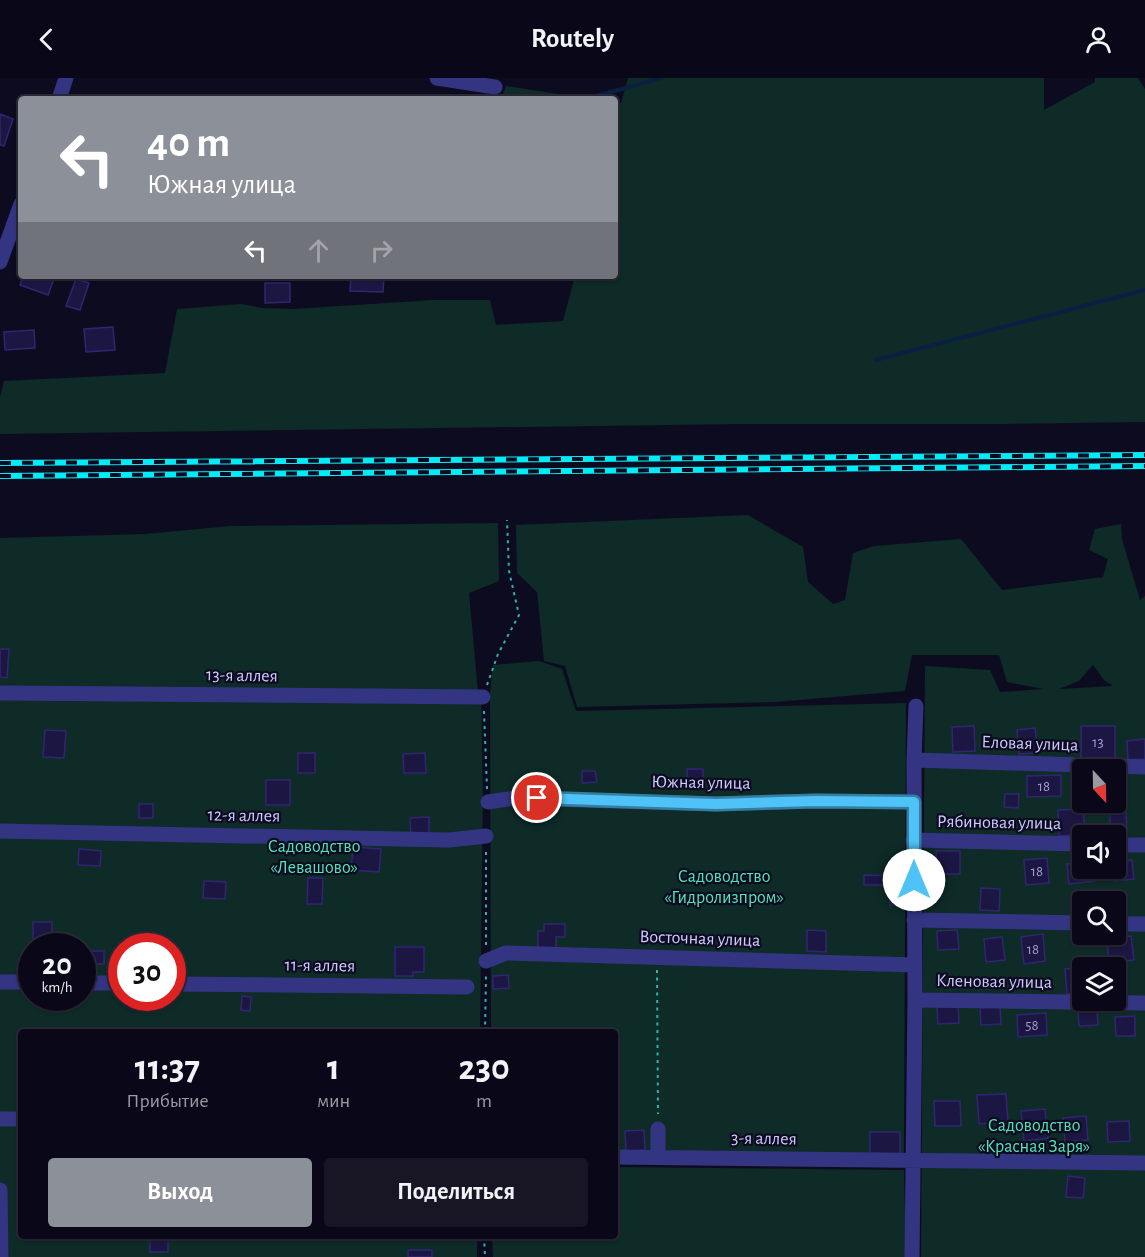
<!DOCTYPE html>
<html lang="ru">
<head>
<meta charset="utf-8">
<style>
  :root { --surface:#0a0818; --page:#181625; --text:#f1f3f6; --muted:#999aa2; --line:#2a2937; --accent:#8c9099 }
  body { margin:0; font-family:"Alegreya Sans",sans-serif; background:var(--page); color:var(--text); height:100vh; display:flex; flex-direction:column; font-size:22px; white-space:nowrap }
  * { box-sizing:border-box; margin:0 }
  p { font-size:20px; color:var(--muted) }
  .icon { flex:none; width:33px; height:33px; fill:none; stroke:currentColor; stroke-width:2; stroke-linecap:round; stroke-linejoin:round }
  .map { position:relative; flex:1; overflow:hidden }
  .side { position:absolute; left:18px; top:951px; width:600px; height:210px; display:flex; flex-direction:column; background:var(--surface); border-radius:6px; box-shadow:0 2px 4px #0004,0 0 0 2px var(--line) }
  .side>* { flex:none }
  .banner { position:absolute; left:18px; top:18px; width:600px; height:183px; border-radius:6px; box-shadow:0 2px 4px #0004,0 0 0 2px var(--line); background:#8c9099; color:#fff; overflow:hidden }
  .needle { width:39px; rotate:158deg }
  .fabs { position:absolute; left:1072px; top:681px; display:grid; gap:12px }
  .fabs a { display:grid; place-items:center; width:54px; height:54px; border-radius:6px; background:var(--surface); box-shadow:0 2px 4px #0004,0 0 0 2px var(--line); font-size:30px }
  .speed { position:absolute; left:18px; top:855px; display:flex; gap:12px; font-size:30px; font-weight:700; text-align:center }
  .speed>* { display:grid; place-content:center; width:78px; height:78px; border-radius:50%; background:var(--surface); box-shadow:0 2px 4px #0004,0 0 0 2px var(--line); line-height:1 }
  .speed small { font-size:15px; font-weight:400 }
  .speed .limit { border:9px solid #d22; background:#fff; color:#111 }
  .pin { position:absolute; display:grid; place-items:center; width:51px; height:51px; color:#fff; margin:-26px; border:3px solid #fff; border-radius:50%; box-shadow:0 2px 6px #0007 }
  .me { position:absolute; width:66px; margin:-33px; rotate:0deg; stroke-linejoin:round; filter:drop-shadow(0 0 4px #0008) }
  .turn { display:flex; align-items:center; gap:21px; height:126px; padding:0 30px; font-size:27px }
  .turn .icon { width:78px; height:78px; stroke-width:2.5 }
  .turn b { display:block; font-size:42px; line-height:51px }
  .lanes { display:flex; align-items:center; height:57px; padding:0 30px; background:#0003; justify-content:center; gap:30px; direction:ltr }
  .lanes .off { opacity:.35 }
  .eta { display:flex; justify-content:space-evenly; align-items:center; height:102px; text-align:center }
  .eta b { font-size:36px; font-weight:700; line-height:42px }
  .cta { display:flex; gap:12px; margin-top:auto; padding:12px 30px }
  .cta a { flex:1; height:69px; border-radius:6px; background:var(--accent); color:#fff; font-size:24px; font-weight:700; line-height:69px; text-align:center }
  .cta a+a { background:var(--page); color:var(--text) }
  header { display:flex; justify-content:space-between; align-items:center; height:78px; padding:0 30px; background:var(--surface); font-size:27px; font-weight:700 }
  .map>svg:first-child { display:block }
  .green { fill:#0e2b28; fill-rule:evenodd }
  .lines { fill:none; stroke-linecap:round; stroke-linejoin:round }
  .stream { stroke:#082143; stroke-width:4 }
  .building { fill:#1c1643; stroke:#302670; stroke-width:1.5 }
  .path { stroke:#25b9a7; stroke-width:2; stroke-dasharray:3 4.5; stroke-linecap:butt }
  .minor { stroke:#333583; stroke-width:15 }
  .rail-casing { stroke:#00ecf6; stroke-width:6 }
  .rail { stroke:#0d0b20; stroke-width:4; stroke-dasharray:11; stroke-linecap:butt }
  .route-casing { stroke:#337fa1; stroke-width:15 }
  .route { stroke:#4fc3f7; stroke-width:10 }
  .labels { text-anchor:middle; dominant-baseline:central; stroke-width:4.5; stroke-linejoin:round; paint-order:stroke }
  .number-label { font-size:15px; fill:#a19ed0 }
  .street-label { font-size:18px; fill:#cdcbff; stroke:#0d0b20 }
  .park-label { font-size:18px; fill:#4fe7b7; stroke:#0d0b20 }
</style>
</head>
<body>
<header><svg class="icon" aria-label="back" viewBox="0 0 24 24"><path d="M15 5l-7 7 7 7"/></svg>Routely<svg class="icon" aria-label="person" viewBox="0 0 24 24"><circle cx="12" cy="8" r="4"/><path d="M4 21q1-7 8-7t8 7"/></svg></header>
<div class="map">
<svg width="1145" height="1179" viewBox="0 0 1145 1179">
  <rect width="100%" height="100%" fill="#0d0b20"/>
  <path class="green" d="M628,0H1044V32L1095,4V0H1138L1145,11V344L1003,346H741L0,356V319L4,303L165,295L177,231L241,226L262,230L293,231L434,222H490L496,247L563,243L575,198H615V25H621Z
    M506,8L592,21H501Z
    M748,437L803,469L808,504L833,526L845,522L853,475L874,468L961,461L1002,512L1103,499L1108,481L1089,472L1095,451L1121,446L1122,461L1140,522L1145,518V1179H921L925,588L990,592L1000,614L1043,611L1007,604L999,577H912L905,613L775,624L577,629L565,588L544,583L537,514L517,495L516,447ZM1093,587L1104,602L1113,608L1059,611L1079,603ZM1083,692H1116V724H1083ZM1083,758H1116V790H1083ZM1083,824H1116V856H1083ZM1083,890H1116V922H1083Z
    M498,445L499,503L469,515L478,614H481L483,718L480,954H21V1158H477V1179H0V460L145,456L230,448ZM32,868H82V920H32ZM122,868H172V920H122Z
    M539,583L562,591L576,633L906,625L904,1077L615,1073V954H491L490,615L493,587Z
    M615,1089L904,1092L906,1179H493L492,1158H615Z"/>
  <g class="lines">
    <path class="stream" d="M593,19L661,0
      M876,282L1145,212"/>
  </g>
  <path class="building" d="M0,36L13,41L4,68L0,67Z
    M23,198H55L48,217L20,207Z
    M351,198H384L383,214L350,213Z
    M76,201L89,205L80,232L66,228Z
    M265,205H290V224L265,225Z
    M113,249L115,272L86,274L84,251Z
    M34,252L35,270L5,272L4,254Z
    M0,571H9L7,600L0,599Z
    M974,648L975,673L953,674L952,649Z
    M1081,648H1115V681H1081Z
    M1035,650L1038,675L1019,676L1017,652Z
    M45,652L66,653L64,680L43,679Z
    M1145,661V681L1128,682L1127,663Z
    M298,675H315V695H298Z
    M425,675L426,695H404L403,676Z
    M687,691H703V708L688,709Z
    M582,693H595L597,704L582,705Z
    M1061,697V718L1027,719V698Z
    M266,702H290V727H266Z
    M1005,716H1019L1018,730L1004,729Z
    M139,726H153V740H139Z
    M1083,731L1085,756L1059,758L1058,732Z
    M1126,734L1127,755H1110V735Z
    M429,739V758L411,759L410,740Z
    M353,769L381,771L379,794L351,792Z
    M79,771L101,773L100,788L78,787Z
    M936,773H960V796H936Z
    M1047,780L1049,805L1026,807L1024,782Z
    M1132,782L1134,801L1115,803L1114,790H1116V783Z
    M1083,784V790H1092L1094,803L1069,806L1067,786Z
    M864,797L901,798V827H890V807H864Z
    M308,800H323L322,826H307Z
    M204,803L226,804L225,821L203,820Z
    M981,810L1000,811L999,833L980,832Z
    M33,844H52V863H33Z
    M544,846H565V859H556V870H538V853H544Z
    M807,852L826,853V874L807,873Z
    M957,852L959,871L938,872L937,853Z
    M1043,856L1045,883L1024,886L1021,859Z
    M1131,858L1134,882L1109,885L1107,860Z
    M1002,859L1005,882L986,884L984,861Z
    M395,869H424V894H413V898H395Z
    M82,873H104V886H82Z
    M1083,890V915L1067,916L1065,891Z
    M508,897L509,910L493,911V898Z
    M242,918L251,919L250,933L241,932Z
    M958,928L959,945L938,946L937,929Z
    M1000,928L1001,946L981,947L980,930Z
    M1097,931L1098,947L1079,948L1078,932Z
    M1046,935L1047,957L1018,959L1017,937Z
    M1135,938V958H1116L1115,939Z
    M1006,1016L1008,1044L979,1046L977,1017Z
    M934,1023H960L961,1048H935Z
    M1045,1031L1048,1060L1024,1063L1021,1033Z
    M1086,1038L1088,1062L1065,1064L1063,1040Z
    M1129,1043L1130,1063L1108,1064L1107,1044Z
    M644,1052L645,1072L626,1073L625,1053Z
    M870,1054H900V1076H870Z
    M1068,1098L1085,1100L1083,1120L1066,1119Z
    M150,1158H168V1174H150Z
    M408,1172H432V1179H408Z"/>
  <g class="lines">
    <path class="path" d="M487,607L498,576L519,537L509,493L507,442
      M484,633L487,711
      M486,867V771
      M657,892L658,1036
      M485,954L486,897
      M484,1158L485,1179"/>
    <path class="minor" d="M437,0L495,9
      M59,21L66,0
      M0,184L21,126
      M0,615L483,619
      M914,682L1145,689
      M488,724L515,720L716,726L816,723L914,724
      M0,753L449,762L486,758
      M913,762L1083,766
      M1116,767H1145
      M914,842L1083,845
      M1116,846H1145
      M486,883L506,875L914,887
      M0,904H32
      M82,905H122
      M172,906L467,909
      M915,922L1145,925
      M0,1041H21
      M658,1051V1079
      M615,1079L1145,1085
      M0,1112L1,1179
      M912,1179L915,922L914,682L916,628"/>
    <g class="rail-casing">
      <path id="rail" d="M0,385L1145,377
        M0,398L1145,388"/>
    </g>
    <use href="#rail" class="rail"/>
  </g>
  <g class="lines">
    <g class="route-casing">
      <path id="route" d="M537,720L716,726L816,723L914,724V802"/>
    </g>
    <use href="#route" class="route"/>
  </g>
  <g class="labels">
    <g class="number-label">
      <text x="1098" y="664">13</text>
      <text x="1044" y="708">18</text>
      <text x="1037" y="793">18</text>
      <text x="1033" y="871">18</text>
      <text x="1032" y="947">58</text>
    </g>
    <g class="street-label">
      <text transform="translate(242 598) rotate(1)">13-я аллея</text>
      <text transform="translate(1030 666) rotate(2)">Еловая улица</text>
      <text transform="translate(701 705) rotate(1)">Южная улица</text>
      <text transform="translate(244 738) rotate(1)">12-я аллея</text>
      <text transform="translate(999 745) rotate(1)">Рябиновая улица</text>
      <text transform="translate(700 861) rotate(2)">Восточная улица</text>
      <text transform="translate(320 888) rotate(1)">11-я аллея</text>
      <text transform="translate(994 904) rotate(1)">Кленовая улица</text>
      <text transform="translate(764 1061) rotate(1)">3-я аллея</text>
    </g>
    <g class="park-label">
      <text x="314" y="769">Садоводство<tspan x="314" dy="21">«Левашово»</tspan></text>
      <text x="724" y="799">Садоводство<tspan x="724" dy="21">«Гидролизпром»</tspan></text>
      <text x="1034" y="1048">Садоводство<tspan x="1034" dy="21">«Красная Заря»</tspan></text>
    </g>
  </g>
</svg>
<div class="fabs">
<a><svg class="needle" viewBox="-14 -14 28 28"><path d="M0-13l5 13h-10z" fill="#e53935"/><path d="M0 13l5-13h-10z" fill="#999aa2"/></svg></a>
<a><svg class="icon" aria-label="sound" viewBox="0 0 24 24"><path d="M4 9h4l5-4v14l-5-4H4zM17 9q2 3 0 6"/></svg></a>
<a><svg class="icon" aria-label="search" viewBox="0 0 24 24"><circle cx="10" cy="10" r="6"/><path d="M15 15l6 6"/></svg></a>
<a><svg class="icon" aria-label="layers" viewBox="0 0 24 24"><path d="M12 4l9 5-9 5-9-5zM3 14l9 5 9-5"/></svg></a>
</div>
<div class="speed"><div>20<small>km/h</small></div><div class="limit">30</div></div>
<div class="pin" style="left:537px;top:720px;background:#d93025"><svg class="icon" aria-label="arrive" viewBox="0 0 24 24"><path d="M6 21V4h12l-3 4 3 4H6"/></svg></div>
<svg class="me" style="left:914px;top:802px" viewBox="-20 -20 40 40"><circle r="19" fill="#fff"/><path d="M0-13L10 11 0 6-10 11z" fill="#4fc3f7"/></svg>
<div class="banner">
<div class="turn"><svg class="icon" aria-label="left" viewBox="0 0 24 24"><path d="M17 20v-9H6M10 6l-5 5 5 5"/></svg><div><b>40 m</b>Южная улица</div></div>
<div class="lanes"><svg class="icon" aria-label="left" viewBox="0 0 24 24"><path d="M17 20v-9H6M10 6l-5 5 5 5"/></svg><svg class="icon off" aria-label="ahead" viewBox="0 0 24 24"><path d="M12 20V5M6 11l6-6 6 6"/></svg><svg class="icon off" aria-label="right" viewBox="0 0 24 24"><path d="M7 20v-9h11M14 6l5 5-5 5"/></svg></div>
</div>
<section class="side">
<div class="eta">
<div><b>11:37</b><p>Прибытие</p></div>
<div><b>1</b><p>мин</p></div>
<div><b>230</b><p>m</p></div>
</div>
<div class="cta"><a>Выход</a><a>Поделиться</a></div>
</section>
</div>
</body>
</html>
